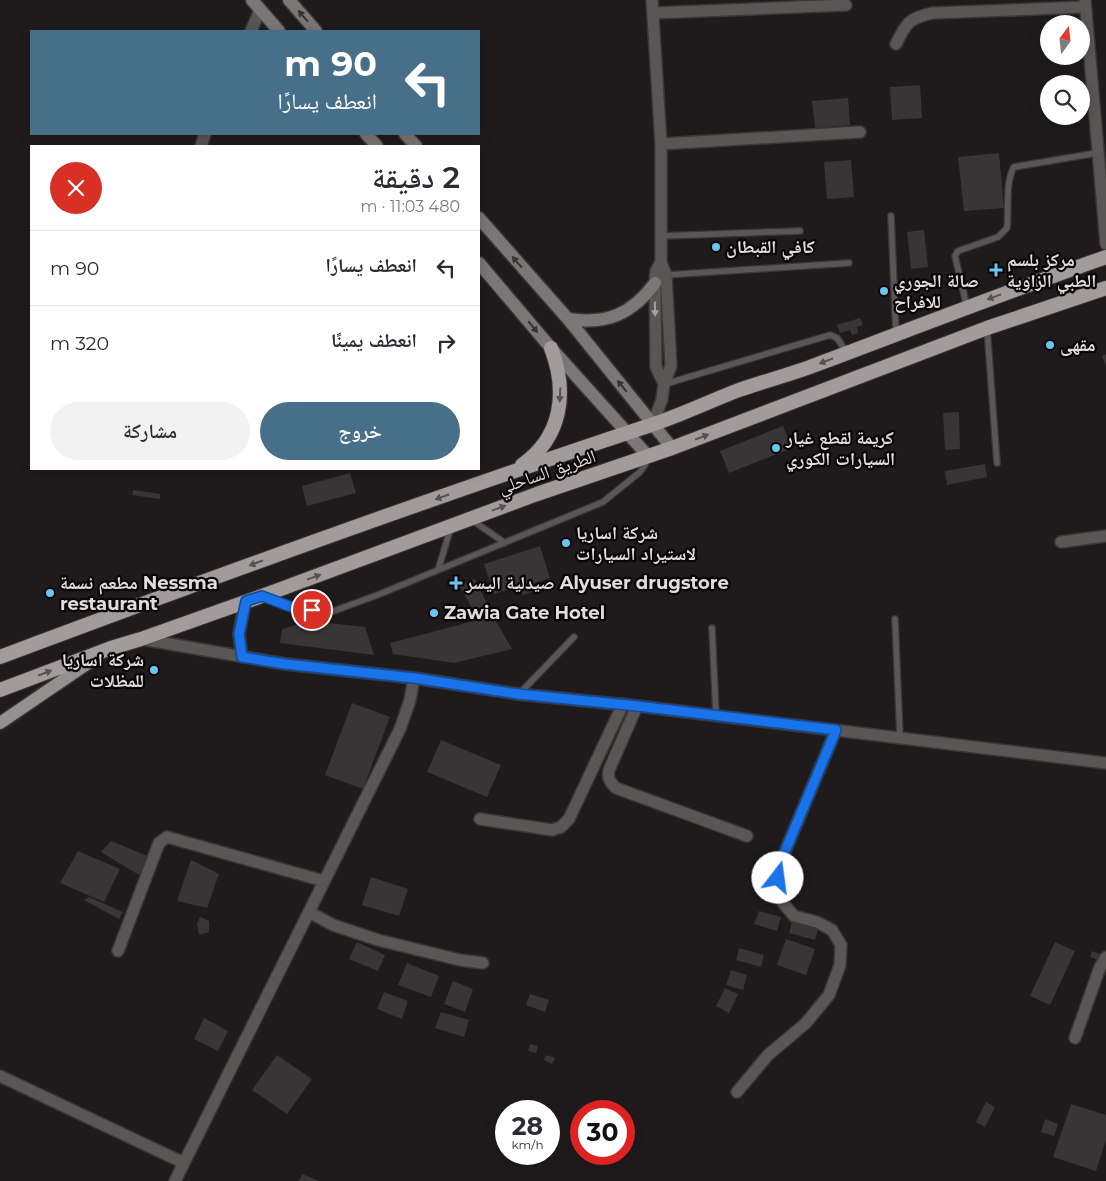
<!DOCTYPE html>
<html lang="ar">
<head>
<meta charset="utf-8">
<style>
  :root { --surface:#fff; --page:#f2f2f3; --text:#2b2b33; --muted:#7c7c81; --line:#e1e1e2; --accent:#486f89 }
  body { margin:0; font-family:Montserrat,"Noto Naskh Arabic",sans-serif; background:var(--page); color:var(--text); direction:rtl; height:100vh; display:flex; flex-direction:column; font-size:19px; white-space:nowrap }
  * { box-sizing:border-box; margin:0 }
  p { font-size:16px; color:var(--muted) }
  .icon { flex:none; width:28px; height:28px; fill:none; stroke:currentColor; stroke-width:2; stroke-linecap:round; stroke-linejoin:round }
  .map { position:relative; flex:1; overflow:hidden; direction:ltr }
  .sheet { position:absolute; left:30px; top:145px; width:450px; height:325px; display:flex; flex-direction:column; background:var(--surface); border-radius:0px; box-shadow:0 2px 12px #0003; direction:rtl }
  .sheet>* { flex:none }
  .guide { position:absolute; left:30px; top:30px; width:450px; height:105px; border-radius:0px; box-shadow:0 2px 12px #0003; direction:rtl; background:#486f89; color:#fff; overflow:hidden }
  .needle { width:32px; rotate:15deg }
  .controls { position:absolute; left:1040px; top:15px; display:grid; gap:10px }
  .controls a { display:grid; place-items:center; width:50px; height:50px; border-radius:50%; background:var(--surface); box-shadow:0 2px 12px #0003; font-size:25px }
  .speed { position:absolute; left:495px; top:1100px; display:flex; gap:10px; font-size:25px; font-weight:700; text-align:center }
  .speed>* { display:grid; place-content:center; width:65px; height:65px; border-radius:50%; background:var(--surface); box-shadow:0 2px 12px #0003; line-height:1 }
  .speed small { font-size:12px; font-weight:400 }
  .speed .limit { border:8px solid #d22; background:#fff; color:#111 }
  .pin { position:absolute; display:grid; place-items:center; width:42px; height:42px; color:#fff; margin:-21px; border:2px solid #fff; border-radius:50%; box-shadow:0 1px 5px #0007 }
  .me { position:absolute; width:55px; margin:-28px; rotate:15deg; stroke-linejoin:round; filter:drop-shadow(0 0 4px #0008) }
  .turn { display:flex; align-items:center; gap:18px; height:105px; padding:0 20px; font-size:22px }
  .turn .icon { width:65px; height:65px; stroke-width:2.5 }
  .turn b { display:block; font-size:35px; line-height:42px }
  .round { display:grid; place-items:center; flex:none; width:52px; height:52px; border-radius:26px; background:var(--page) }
  .headline { display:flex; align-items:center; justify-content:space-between; height:85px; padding:0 20px }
  h1 { font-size:30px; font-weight:600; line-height:38px }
  .button { display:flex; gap:10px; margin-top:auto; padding:10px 20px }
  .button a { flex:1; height:58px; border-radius:30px; background:var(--accent); color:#fff; font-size:20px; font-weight:600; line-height:58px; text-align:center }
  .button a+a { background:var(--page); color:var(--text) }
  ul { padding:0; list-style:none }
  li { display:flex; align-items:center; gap:15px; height:75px; padding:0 20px; border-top:1px solid var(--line) }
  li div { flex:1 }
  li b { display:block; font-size:19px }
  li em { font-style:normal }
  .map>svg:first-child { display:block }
  .building { fill:#383537 }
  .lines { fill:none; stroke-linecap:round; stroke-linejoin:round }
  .service-casing { stroke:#3a3637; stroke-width:8 }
  .minor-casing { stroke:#3a3637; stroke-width:14 }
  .secondary-casing { stroke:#3a3637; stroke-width:15 }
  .primary-casing { stroke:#3a3637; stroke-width:15 }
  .trunk-casing { stroke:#3a3637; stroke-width:16 }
  .service { stroke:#595656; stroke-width:5.5 }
  .minor { stroke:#595656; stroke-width:11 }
  .secondary { stroke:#7b7776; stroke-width:12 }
  .primary { stroke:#959090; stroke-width:12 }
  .trunk { stroke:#a19c9b; stroke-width:14 }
  .oneway { fill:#363333 }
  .oneway2 { fill:#545151 }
  .oneway3 { fill:#a3a0a1 }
  .route-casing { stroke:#114b97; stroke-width:12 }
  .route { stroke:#1a73e8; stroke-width:9 }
  .poi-dot { fill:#6bc3f2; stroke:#080607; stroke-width:2 }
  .labels { text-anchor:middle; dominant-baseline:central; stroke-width:4.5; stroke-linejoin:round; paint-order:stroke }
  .poi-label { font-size:18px; font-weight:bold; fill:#e0ddde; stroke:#080607; text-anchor:start }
  .street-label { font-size:18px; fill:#e0ddde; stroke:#080607 }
</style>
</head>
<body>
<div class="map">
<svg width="1106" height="1181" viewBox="0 0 1106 1181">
  <rect width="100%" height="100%" fill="#1f1b1c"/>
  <path class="building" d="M920,85L922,118L892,120L890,87Z
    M848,98L850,125L815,128L812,101Z
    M999,153L1004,208L964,211L958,157Z
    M851,160L854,197L827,199L824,162Z
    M924,230L928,267L911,269L907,232Z
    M860,318L863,325L857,327L858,333L852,335L850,330L840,333L837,325Z
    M1106,354V366L1102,356Z
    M959,412L960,449L945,450L943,413Z
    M783,426L792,448L729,473L720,451Z
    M985,464L987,477L947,485L945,471Z
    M350,473L356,493L307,506L302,486Z
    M133,490L160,494V499L132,495Z
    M540,546L550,578L529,585L532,592L523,595L516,587L494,594L484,564Z
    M475,579L491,611L475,614L460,586Z
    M493,616L512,649L454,663L393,654L390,643Z
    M310,621L365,627L374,655L280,643L282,629Z
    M352,703L390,717L363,789L325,775Z
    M441,740L501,765L487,797L427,772Z
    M111,841L150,857L139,875L101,852Z
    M78,851L120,869L104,902L60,883Z
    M191,860L219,874L207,908L177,901Z
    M371,877L408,889L399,916L362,905Z
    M89,897L123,912L119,919L84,900Z
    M759,911L781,917L777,931L754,924Z
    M200,917L209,921V932L199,935L197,924Z
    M792,922L818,929L815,940L789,933Z
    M786,939L815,949L806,975L777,965Z
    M357,942L385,955L378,971L349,959Z
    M1055,942L1075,951L1050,1005L1030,996Z
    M739,948L764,955L761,967L736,960Z
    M1092,951L1103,955L1101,961L1090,957Z
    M407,963L439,976L431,997L398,985Z
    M731,970L747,975L743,990L726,985Z
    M453,981L473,989L465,1012L444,1004Z
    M725,988L738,994L729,1013L716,1006Z
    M384,992L408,1001L402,1019L377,1009Z
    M530,994L549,1000L545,1012L526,1005Z
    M441,1012L469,1020L464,1037L435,1028Z
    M204,1018L228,1031L218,1051L194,1039Z
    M530,1044L538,1046L536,1053L528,1051Z
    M277,1055L312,1079L287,1114L252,1090Z
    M546,1055L555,1058L552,1064L544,1060Z
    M986,1102L995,1107L985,1127L976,1122Z
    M1071,1104L1106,1115V1140L1096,1171L1053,1157Z
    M1045,1119L1058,1124L1054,1136L1041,1132Z
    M302,1174L319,1181H299Z"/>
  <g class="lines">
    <g class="service-casing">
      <path id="service" d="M891,216L896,334
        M661,236L800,231
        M666,275L849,263
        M967,307L955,256L958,251L998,237L1007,228C1009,210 1005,182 1014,167L1097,153
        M987,328L997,463
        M665,384L830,335L837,338L847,353
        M472,520L505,543
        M438,570L451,527
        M267,598L294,608L331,612L380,594L603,502L640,472L645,465L647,458
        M895,619L900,737
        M712,628L716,715
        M520,693L574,637"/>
    </g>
    <g class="minor-casing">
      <path id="minor" d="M652,0L661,144V262L656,271L655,283L656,367L664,384
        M1085,0L1106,244
        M653,13L846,5
        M251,31L260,10
        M896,44C906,23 909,18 933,13L1085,7
        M661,144L860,132
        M201,146L205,134
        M653,424L662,399L664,384L671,366L666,275L661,262
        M1061,542L1106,536
        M141,639L285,664L414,678L518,694L637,706L1106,763
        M242,657L239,634L245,601
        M637,706L609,770C607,778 610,782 616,788L747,836
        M480,819L552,830L561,827L569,819L623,704
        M309,912L333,925L378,940L460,960L483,963
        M118,951L159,843L167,837L324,881
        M1075,1038L1100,967L1106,957
        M0,1076L184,1163
        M737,1092L768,1055L806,1023L829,995L840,965L841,945L832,930L817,922L794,916L783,903L777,889L778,868L836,730
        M175,1181L400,729L410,700L414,678"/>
    </g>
    <g class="secondary-casing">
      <path id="secondary" d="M252,0L279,31
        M289,0L316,31
        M366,134L377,146
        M405,134L416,146
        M479,218L568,319L672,448
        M479,263L551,348L648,456
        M568,319C607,325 632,314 655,283"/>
    </g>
    <g class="primary-casing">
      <path id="primary" d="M0,723L97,657"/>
    </g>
    <g class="trunk-casing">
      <path id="trunk" d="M522,465C562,437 568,392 551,348
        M0,657C216,576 433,497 651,425C681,415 710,401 739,390C765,381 792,374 818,364C914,328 1009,291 1106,257
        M0,690L111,648L141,639L262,596L537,494L672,448L987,328L1106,288"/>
    </g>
    <use href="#service" class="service"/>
    <use href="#minor" class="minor"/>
    <use href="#secondary" class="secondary"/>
    <use href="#primary" class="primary"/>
    <use href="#trunk" class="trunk"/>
  </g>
  <defs><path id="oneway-solid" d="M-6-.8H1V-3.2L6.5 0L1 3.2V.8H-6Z" transform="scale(1.25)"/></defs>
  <g class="oneway">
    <use href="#oneway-solid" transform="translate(303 16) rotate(-131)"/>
    <use href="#oneway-solid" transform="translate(517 262) rotate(-131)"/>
    <use href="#oneway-solid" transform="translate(533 327) rotate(50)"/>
    <use href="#oneway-solid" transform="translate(622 386) rotate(-129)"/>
  </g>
  <g class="oneway2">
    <use href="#oneway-solid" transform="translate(994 297) rotate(160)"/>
    <use href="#oneway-solid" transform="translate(826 361) rotate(159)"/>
    <use href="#oneway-solid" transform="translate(560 395) rotate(93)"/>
    <use href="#oneway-solid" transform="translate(702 437) rotate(-21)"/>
    <use href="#oneway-solid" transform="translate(442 497) rotate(161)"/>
    <use href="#oneway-solid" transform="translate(499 508) rotate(-20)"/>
    <use href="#oneway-solid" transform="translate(256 563) rotate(159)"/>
    <use href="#oneway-solid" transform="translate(314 577) rotate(-20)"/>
    <use href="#oneway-solid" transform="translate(45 673) rotate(-21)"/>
  </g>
  <use class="oneway3" href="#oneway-solid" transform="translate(655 309) rotate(89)"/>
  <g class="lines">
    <g class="route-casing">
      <path id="route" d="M312,610L294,608L262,596L246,601L239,634L242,657L285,664L414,678L518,694L637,706L836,730L778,868V878"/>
    </g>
    <use href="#route" class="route"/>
  </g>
  <g class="poi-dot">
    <circle cx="716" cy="247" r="5"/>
    <path d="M993.5 262.5h5v5h5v5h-5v5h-5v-5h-5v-5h5z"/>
    <circle cx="884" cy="291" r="5"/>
    <circle cx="1050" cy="345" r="5"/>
    <circle cx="776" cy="448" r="5"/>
    <circle cx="566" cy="543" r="5"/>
    <path d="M453.5 575.5h5v5h5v5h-5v5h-5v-5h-5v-5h5z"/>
    <circle cx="50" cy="593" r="5"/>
    <circle cx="434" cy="613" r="5"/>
    <circle cx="154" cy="670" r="5"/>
  </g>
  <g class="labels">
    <g class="poi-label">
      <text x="726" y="247">كافي القبطان</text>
      <text x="1007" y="260">مركز بلسم<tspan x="1007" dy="21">الطبي الزاوية</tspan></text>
      <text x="894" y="281">صالة الجوري<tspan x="894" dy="21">للافراح</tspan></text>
      <text x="1060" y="345">مقهى</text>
      <text x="786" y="438">كريمة لقطع غيار<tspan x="786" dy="21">السيارات الكوري</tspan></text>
      <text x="576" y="533">شركة اساريا<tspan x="576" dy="21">لاستيراد السيارات</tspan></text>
      <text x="60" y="583">مطعم نسمة Nessma<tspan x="60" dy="21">restaurant</tspan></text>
      <text x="466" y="583">صيدلية اليسر Alyuser drugstore</text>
      <text x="444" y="613">Zawia Gate Hotel</text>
      <text x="144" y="660" text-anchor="end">شركة اساريا<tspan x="144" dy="21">للمظلات</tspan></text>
    </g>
    <g class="street-label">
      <text transform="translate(547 472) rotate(-19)">الطريق الساحلي</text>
    </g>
  </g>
</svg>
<div class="controls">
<a><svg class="needle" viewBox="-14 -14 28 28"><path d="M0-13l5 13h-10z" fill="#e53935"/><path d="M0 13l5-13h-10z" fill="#7c7c81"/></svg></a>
<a><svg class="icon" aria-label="search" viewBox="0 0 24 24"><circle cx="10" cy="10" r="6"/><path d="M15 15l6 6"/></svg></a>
</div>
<div class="speed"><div>28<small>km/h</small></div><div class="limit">30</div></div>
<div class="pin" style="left:312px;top:610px;background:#d93025"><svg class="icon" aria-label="arrive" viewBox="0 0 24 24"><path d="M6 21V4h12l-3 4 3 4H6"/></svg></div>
<svg class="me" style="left:778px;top:878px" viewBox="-20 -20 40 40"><circle r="19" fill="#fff"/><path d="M0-13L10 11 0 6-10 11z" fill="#1a73e8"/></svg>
<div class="guide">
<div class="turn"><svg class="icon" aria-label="left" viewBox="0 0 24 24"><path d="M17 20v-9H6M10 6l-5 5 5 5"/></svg><div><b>90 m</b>انعطف يسارًا</div></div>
</div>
<section class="sheet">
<div class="headline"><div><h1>2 دقيقة</h1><p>480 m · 11:03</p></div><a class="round" style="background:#d93025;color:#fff"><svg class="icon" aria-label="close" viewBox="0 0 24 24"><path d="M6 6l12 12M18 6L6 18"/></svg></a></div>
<ul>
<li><svg class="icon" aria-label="left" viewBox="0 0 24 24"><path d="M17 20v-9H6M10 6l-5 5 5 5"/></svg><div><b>انعطف يسارًا</b></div><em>90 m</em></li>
<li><svg class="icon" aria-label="right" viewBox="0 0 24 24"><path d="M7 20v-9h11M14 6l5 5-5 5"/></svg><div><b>انعطف يمينًا</b></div><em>320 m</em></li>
</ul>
<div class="button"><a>خروج</a><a>مشاركة</a></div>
</section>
</div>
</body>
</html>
